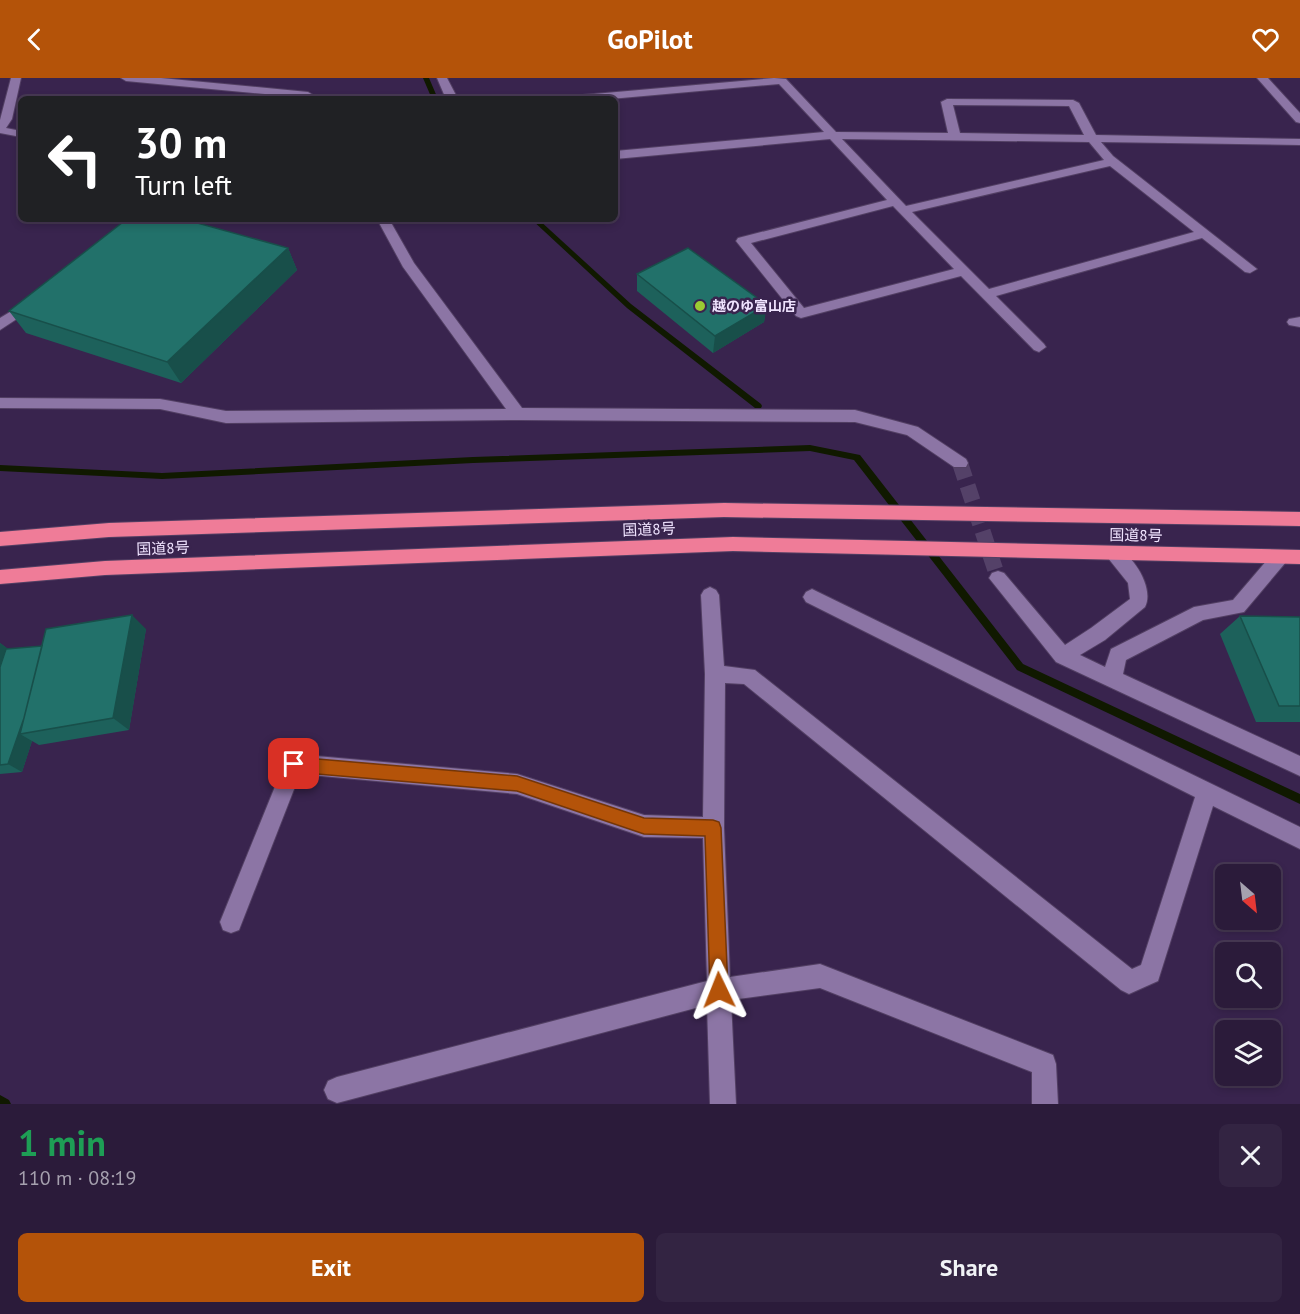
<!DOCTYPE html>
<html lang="en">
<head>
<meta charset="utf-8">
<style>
  :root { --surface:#2b1b3a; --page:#332442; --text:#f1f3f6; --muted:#a6a1af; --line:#473954; --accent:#b45309 }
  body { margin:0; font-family:"PT Sans","Noto Sans JP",sans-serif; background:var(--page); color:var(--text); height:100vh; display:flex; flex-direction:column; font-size:22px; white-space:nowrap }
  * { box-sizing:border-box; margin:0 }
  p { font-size:20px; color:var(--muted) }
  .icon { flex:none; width:33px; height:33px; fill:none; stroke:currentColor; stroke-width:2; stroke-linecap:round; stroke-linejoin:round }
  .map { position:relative; height:1026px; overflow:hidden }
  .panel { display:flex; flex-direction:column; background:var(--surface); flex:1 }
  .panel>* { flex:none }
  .top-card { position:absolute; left:18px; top:18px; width:600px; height:126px; border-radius:9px; box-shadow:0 3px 9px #0003,0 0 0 2px var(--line); background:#202124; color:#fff; overflow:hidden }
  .needle { width:39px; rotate:152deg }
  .buttons { position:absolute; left:1215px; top:786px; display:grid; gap:12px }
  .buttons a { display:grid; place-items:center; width:66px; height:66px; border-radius:9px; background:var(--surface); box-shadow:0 3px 9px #0003,0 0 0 2px var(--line); font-size:30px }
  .pin { position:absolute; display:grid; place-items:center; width:51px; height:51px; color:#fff; margin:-26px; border-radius:12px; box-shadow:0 3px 9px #0006 }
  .me { position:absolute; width:66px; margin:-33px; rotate:358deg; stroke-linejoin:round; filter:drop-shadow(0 0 4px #0008) }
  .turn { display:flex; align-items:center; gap:21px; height:126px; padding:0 18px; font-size:27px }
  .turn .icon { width:78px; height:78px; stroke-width:2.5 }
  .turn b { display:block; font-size:42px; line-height:51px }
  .round { display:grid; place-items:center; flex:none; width:63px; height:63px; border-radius:9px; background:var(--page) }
  .head { display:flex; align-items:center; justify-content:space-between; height:102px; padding:0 18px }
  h1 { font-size:36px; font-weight:600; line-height:45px; color:#1e9e55 }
  .action { display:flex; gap:12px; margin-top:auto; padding:12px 18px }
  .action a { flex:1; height:69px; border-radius:9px; background:var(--accent); color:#fff; font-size:24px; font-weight:600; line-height:69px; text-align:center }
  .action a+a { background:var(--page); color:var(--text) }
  header { display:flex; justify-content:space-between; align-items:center; height:78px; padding:0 18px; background:var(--accent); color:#fff; font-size:27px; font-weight:600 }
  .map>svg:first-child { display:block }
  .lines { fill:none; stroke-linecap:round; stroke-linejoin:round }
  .stream { fill:#101900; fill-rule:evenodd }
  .street-tunnel { stroke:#544168; stroke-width:16; stroke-dasharray:16 8; stroke-linecap:butt }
  .street-casing { stroke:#523f63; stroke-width:2 }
  .highway-casing { stroke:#523f63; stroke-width:2 }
  .street { fill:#8c75a5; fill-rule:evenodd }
  .highway { fill:#ef7c98; fill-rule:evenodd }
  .wall { fill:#1d615b }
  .shaded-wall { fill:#184f4a }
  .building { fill:#22716a; stroke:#184f4a; stroke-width:1.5 }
  .route { fill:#b45309; stroke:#753606; stroke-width:1.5 }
  .poi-dot { fill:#9bcb33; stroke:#39244e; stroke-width:2 }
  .labels { text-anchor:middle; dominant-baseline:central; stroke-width:5; stroke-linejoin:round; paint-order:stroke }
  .far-poi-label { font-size:14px; font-weight:bold; fill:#efe3fe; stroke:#39244e; text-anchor:start }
  .street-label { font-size:15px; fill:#efe3fe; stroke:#39244e }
</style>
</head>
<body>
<header><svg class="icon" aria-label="back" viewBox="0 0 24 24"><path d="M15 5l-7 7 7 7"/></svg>GoPilot<svg class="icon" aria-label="heart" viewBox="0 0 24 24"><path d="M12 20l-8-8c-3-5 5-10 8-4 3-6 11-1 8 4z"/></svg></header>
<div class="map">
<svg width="1300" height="1026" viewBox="0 0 1300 1026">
  <rect width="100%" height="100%" fill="#39244e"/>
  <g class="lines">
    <path class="stream" d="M423,0H429L438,21H432Z
      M531,141H538L631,226L761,326L762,328L761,330H755L627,230Z
      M810,367L860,377L1023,586L1300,716V726L1017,592L854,382L810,373L473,385L162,401L0,393V387L162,395L473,379Z
      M0,1017L9,1022L11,1026H0Z"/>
    <path class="street-tunnel" d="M960,385L998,500"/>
    <g class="street-casing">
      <path id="street" d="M11,0H21L12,41L6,50L21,53V59L0,55V42Z
        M121,0H161L308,14L313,17L308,20L126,3Z
        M437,0H447L458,21H446Z
        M774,0L786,1L836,54L948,55L941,24L947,21L1073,22L1079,25L1096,57L1300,61V67L1101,64L1113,78L1257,191L1250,195L1245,194L1202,160L996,218L1044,266L1046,269L1039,274L1034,272L961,198L801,240L796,238L736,163L738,160L887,122L830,61L615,81V73L824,54L779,6L610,21H565L571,18ZM953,27L1069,28L1084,57L960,55ZM842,61L1089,64L1104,82L906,128ZM1110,88L1194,154L989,211L912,134ZM893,128L954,191L804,230L751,165Z
        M1257,0H1268L1300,35V45L1296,44Z
        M377,141H389L414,185L522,330L855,332L918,349L966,381L968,385L966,389H954L907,357L855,344L518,342L226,345L160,331L0,330V320L160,321L226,333L506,331L403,189Z
        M33,220L38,221L40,224L38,227L0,252V240Z
        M1300,239V249L1289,247L1287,244L1289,241Z
        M1113,468C1132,474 1155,510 1145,529L1105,562L1080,577L1105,589L1111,571L1194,529L1233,522L1274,474L1280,472L1286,474L1289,479L1286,484L1244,534L1203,542L1126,582L1123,596L1300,678V698L1056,584L989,500L992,495L998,493L1004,495L1065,567L1091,550L1130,521L1128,505L1104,475L1107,470Z
        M710,509L716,512L719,517L724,588L755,592L1132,891L1141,887L1195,719L806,524L803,519L806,514L812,511L818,514L1300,749V771L1213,728L1158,903L1129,916L1121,912L744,606L725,605L724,750L730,899L820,886L1053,977L1056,986L1058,1026H1032V994L820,910L731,922L736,1026H710L707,927L337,1025L328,1021L324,1012L328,1003L337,999L707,903L703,760L644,759L517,716L300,696L239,852L231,855L223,852L220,844L287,679L294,676L517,696L644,737L703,739L705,596L701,517L704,512Z"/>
    </g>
    <g class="highway-casing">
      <path id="highway" d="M724,425L1300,434V448L724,439L109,459L0,468V454L109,445Z
        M733,459L1300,472V486L733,473L105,497L0,506V492L105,483Z"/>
    </g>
    <use href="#street" class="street"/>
    <use href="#highway" class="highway"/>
  </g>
  <path class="wall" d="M288,170L297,192L181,305L26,255L9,233Z
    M637,196L767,227L764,244L713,275L637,213Z
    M1240,538L1300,539V644H1256L1220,556Z
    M146,551L129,652L39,667L32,663L22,694L0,696V565L8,571L42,568Z"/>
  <path class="shaded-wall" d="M288,170L297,192L181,305L167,284Z
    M767,227L764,244L713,275L715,258Z
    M132,537L146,551L129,652L113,640Z
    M0,565L11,573L0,604Z
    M48,568L20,656L32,663L22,694L8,686Z"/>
  <path class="building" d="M127,141H183L288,170L167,284L9,233Z
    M688,170L767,227L715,258L637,196Z
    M132,537L113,640L20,656L46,551Z
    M1240,538L1300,539V628H1279Z
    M42,568L24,640L8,686L0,687V589L6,571Z"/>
  <path class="route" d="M294,679L517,698L644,740L713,742L719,744L721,750L728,912L725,918L719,921L712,918L710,912L705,758L644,756L517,713L294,694L288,691L286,686L288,681Z"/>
  <circle class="poi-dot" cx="700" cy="228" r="6"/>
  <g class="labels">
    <g class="far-poi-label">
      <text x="712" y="228">越のゆ富山店</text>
    </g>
    <g class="street-label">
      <text transform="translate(649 451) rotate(-2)">国道8号</text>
      <text transform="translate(1136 457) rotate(1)">国道8号</text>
      <text transform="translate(163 470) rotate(-2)">国道8号</text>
    </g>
  </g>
</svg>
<div class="buttons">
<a><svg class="needle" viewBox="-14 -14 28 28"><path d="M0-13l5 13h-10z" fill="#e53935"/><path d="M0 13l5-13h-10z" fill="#a6a1af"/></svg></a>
<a><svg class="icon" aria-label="search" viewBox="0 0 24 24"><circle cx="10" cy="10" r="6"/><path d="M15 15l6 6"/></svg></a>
<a><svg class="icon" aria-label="layers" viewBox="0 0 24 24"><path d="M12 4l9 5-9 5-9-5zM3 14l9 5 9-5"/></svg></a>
</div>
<div class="pin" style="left:294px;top:686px;background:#d93025"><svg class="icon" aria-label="arrive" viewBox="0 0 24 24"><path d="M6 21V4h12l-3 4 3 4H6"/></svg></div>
<svg class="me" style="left:719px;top:912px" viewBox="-20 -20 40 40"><path d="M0-17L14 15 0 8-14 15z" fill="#b45309" stroke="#fff" stroke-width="4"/></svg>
<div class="top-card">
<div class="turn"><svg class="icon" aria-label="left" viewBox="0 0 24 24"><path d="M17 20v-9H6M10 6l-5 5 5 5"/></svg><div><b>30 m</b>Turn left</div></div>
</div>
</div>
<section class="panel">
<div class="head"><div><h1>1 min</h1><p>110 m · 08:19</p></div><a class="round"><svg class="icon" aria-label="close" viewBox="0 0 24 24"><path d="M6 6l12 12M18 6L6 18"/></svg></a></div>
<div class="action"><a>Exit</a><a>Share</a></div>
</section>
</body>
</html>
